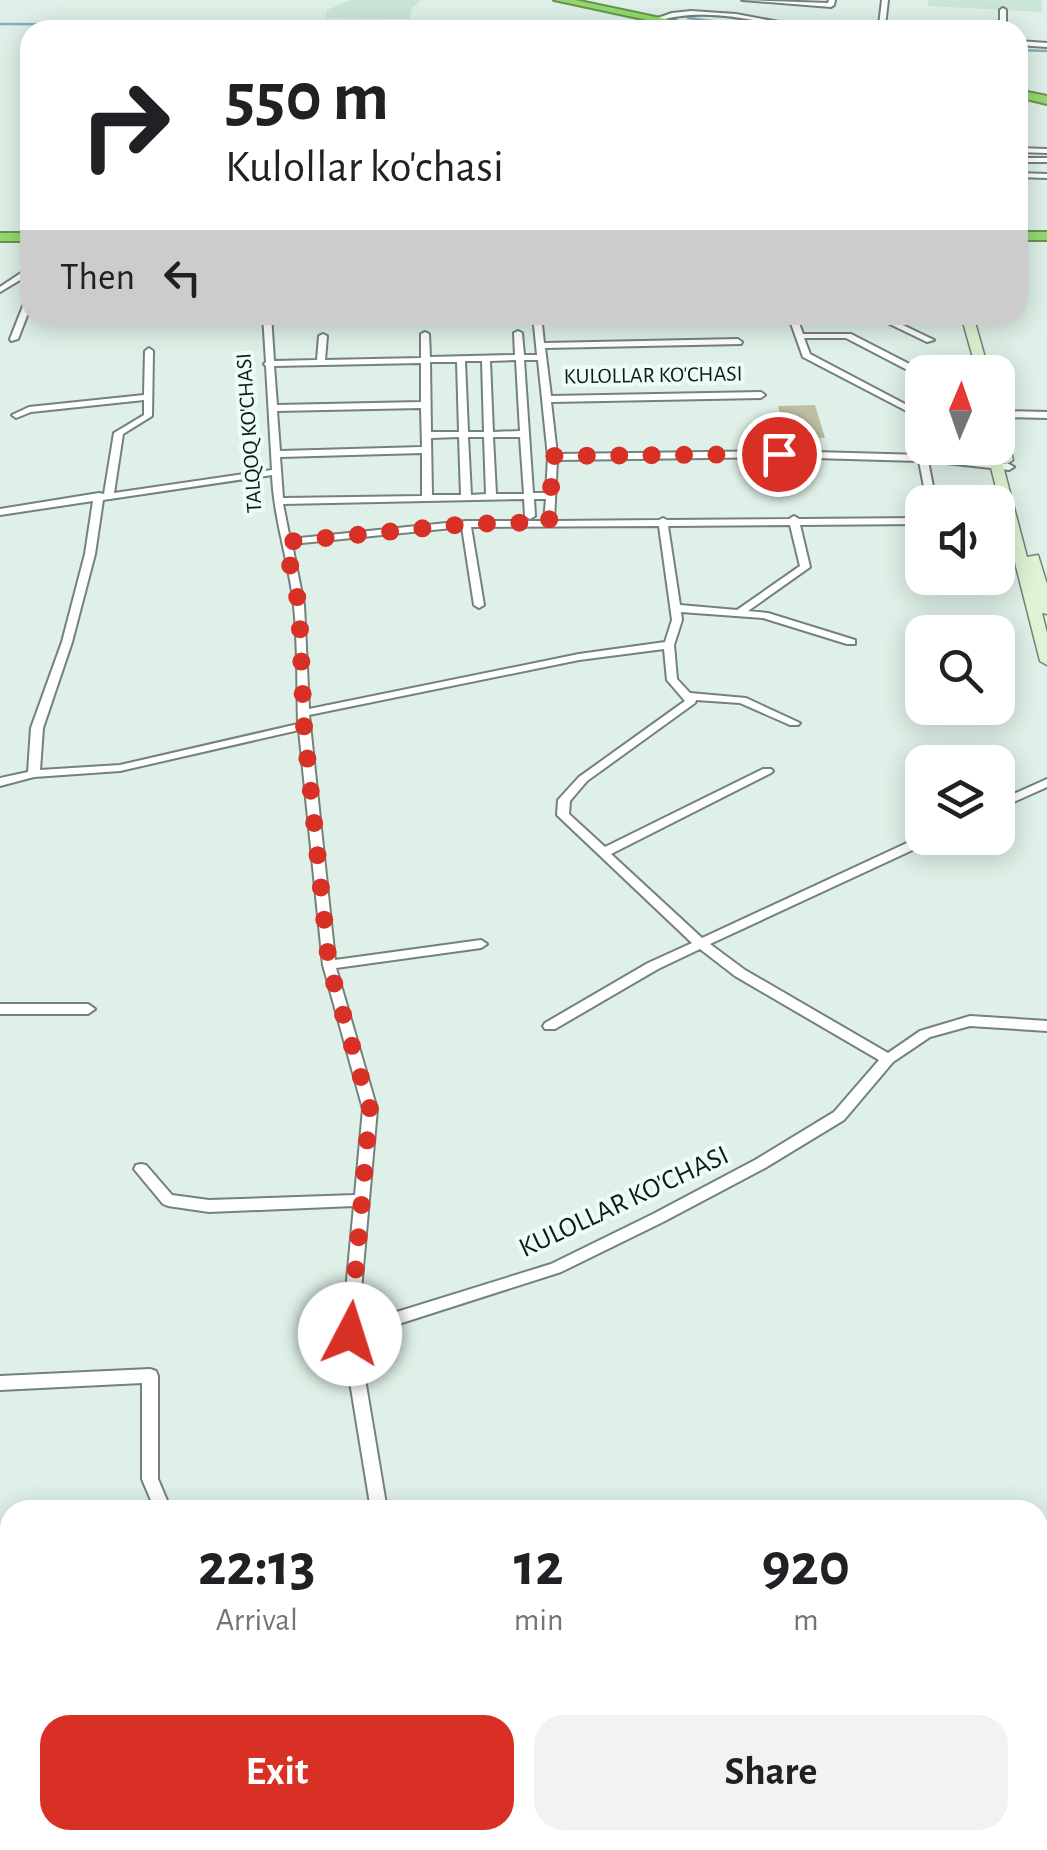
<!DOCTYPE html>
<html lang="en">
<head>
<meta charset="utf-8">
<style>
  :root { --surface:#fff; --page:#f2f2f2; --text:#202124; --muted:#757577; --accent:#d93025 }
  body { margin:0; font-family:"Alegreya Sans",sans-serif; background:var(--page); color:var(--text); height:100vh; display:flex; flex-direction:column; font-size:38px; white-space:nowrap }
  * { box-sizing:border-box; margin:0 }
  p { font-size:32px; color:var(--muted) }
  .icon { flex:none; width:55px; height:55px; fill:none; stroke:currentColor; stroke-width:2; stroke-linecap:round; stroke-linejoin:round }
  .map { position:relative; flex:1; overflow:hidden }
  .sheet { position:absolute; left:0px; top:1500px; width:1048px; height:350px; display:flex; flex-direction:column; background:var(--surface); border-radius:30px 30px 0 0; box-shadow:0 5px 25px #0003 }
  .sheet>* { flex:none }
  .guide { position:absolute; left:20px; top:20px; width:1008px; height:305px; border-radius:30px; box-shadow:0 5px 25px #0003; background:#fff; color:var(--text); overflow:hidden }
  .needle { width:65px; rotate:2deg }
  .controls { position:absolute; left:905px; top:355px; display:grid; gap:20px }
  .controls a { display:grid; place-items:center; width:110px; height:110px; border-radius:20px; background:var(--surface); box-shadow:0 5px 25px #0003; font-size:50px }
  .pin { position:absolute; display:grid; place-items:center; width:85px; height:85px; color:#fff; margin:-42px; border:5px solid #fff; border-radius:50%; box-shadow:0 2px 10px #0007 }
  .me { position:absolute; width:110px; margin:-55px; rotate:5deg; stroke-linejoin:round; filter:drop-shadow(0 0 8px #0008) }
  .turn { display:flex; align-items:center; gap:35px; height:210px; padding:0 40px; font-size:45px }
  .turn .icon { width:130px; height:130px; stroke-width:2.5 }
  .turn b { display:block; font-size:70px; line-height:85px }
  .then { display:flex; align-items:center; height:95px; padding:0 40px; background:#0003; gap:20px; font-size:38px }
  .eta { display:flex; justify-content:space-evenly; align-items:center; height:170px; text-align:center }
  .eta b { font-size:60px; font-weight:600; line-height:70px }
  .primary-button { display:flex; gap:20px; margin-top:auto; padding:20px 40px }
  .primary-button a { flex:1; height:115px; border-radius:30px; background:var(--accent); color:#fff; font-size:40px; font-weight:600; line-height:115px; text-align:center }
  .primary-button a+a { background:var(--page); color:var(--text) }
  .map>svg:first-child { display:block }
  .built { fill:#cce5d9 }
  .green { fill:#bebfa2 }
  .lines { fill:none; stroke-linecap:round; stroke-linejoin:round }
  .stream { stroke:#86aebc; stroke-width:2.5 }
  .street-casing { stroke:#73827a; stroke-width:4 }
  .secondary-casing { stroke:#73827a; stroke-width:3 }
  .highway-casing { stroke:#669550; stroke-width:4 }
  .street { fill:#fff; fill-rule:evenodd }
  .secondary { fill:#dff4d4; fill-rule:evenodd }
  .highway { fill:#93d96f; fill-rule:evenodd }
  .route { stroke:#d93025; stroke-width:18; stroke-dasharray:0 32.4 }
  .labels { text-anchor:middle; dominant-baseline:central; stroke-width:8; stroke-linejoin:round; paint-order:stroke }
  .far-street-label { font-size:22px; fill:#121815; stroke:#ebfdf4 }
  .street-label { font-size:28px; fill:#121815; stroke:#ebfdf4 }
</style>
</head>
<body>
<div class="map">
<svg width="1047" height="1850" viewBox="0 0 1047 1850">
  <rect width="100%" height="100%" fill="#def0e7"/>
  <path class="built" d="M351,0H421L412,8L409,19L326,18L327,10Z
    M928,0H1041L1043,12L928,6Z"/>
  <path class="green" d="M815,405L825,438L787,439L778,406Z"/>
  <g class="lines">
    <path class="stream" d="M688,18L780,30
      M0,24L672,27
      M1018,50L1047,51"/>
    <g class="street-casing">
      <path id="street" d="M742,0L828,3L829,0H835L834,5L831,7Z
        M882,0H888L885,26L881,30H874L879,25Z
        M1003,8L1006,10V30H1000V10Z
        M691,11L736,14L821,30H807C759,22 706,6 658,21L655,19L672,13Z
        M698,25L700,28L665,30L668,28Z
        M274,28H522L525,30H271Z
        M1018,41L1047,43V47L1018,45Z
        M1018,148L1047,149V153L1018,152Z
        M1018,158H1047V162H1018Z
        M1018,173L1047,174V178L1018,177Z
        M24,271H30V274L0,292V287Z
        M27,296H30V308L18,339L11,341L10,339Z
        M263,315H271L274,361L317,360L319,336L323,334L327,336L325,360L421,358V334L425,332L429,334L430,357L515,355L514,333L518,331L522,333L524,355H537L533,315H541L544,343L738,339L742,342L741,344L545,348L551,396L761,392L765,395L761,398L551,402L557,454L779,451L923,455L1009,464L1014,467L1009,470L928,461L936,502H927L919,461L779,457L557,460L554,521L659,520L663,518L667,520L789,519L794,516L799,519L922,518V524L800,525L810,567L748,611L768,613L855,640V644H847L763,618L681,612L682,620L674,645L677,679L690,693L746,698L800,723L798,725H790L740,703L696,700L695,703L587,781L570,801L569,814L605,847L763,769H771L773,771L771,773L611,854L702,938L922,836L934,838L932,841L710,944L745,970L888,1053L920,1031L970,1016L1047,1021V1031L970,1026L930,1037L893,1062L844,1120L765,1168L663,1222L561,1272L358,1337L387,1510H371L342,1333L354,1206L209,1212L168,1206L163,1204L134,1169L136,1165L141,1164L146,1165L172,1195L209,1200L355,1195L363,1109L323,965L299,730L120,771L34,777L0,786V778L28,772L31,728L62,642L85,554L93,501L0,515V509L99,493L104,494L114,433L144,415V400L31,412L16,418L12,415L29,407L144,395L145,351L149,348L153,351L152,416L123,434L114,493L272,470L266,366L264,364L266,362ZM516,360L520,431L493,432L490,361ZM524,360H538L548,457L546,493H533ZM465,361H482L484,432H468ZM430,362H457L459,432H431ZM421,363V402L277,405L274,366ZM421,408L422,447L280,451L277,411ZM459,437L461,495H432L431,438ZM468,437H484L486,494L471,495ZM493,437H520L524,494H496ZM422,453V496L283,498L280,457ZM272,475C274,521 289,561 294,606C298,645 297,685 298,724L120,765L40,770L43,728L72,642L95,554L103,500ZM524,499L525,516L530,519L535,516L534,499H546L544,521H466L290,539L283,504ZM790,525L800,566L737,610L680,605L668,526ZM659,526L672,620L665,642L579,654L309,709L304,605L292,544L462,527L474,605L479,608L484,605L471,527ZM664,649L667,680L685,701L579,777L558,800L557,815L692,943L648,963L545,1023L543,1026L545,1029H555L658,969L700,949L735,976L879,1060L834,1112L755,1160L653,1214L551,1264L358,1324L377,1109L336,968L481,948L487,944L481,940L335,960L309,715L579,660Z
        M788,315H796L803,334H851L925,372H922V376H919L846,338H804L810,354L922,413V419L803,357Z
        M871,315H882L934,340L927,342Z
        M998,411L1047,412V418L998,417Z
        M1047,779V787L998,809V801Z
        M0,1004H88L95,1009L88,1014H0Z
        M150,1369L156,1371L158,1376V1479L171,1510H155L142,1479V1383L0,1390V1376Z
        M0,1600L10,1601V1617L0,1616Z
        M423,1840H443L445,1850H425Z"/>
    </g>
    <g class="secondary-casing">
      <path id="secondary" d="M961,315H973L989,372H977Z
        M998,419L1004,423L1013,460L1007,464L1002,462L1027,557L1038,555L1047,584V614L1042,613L1047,633V665L1040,661L986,448H998Z"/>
    </g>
    <g class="highway-casing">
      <path id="highway" d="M554,0H575L717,30H694Z
        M1018,90L1047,96V104L1018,97Z
        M1018,232H1047V240H1018Z
        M0,233H30V241H0Z"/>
    </g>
    <use href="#street" class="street"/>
    <use href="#secondary" class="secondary"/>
    <use href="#highway" class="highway"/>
  </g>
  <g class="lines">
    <path class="route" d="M350,1334L370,1109L329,965L304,726L299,605L285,542L466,524L549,522L553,456L779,454"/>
  </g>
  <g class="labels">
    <g class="far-street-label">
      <text transform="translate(653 375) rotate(-1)">KULOLLAR KO'CHASI</text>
      <text transform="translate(249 433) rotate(-94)">TALQOQ KO'CHASI</text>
    </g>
    <g class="street-label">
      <text transform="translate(624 1202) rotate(-25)">KULOLLAR KO'CHASI</text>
    </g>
  </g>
</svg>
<div class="controls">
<a><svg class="needle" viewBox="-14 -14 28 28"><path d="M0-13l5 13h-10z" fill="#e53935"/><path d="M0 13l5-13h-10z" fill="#757577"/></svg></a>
<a><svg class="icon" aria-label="sound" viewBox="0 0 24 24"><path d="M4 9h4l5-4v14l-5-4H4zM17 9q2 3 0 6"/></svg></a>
<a><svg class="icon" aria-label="search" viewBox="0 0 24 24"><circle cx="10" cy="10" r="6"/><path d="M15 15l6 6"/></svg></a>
<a><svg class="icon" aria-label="layers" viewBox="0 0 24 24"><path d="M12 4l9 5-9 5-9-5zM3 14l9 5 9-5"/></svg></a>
</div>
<div class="pin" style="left:779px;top:454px;background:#d93025"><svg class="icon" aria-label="arrive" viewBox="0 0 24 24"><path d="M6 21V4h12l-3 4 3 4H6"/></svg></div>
<svg class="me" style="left:350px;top:1334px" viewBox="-20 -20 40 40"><circle r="19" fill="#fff"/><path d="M0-13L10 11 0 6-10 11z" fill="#d93025"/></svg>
<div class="guide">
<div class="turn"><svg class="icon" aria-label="right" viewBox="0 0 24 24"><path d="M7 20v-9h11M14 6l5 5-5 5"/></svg><div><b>550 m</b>Kulollar ko'chasi</div></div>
<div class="then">Then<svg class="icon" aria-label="left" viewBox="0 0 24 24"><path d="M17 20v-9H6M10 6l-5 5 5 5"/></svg></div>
</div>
<section class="sheet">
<div class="eta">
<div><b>22:13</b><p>Arrival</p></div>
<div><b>12</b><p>min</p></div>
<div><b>920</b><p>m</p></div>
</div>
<div class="primary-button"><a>Exit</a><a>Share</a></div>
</section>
</div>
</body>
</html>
